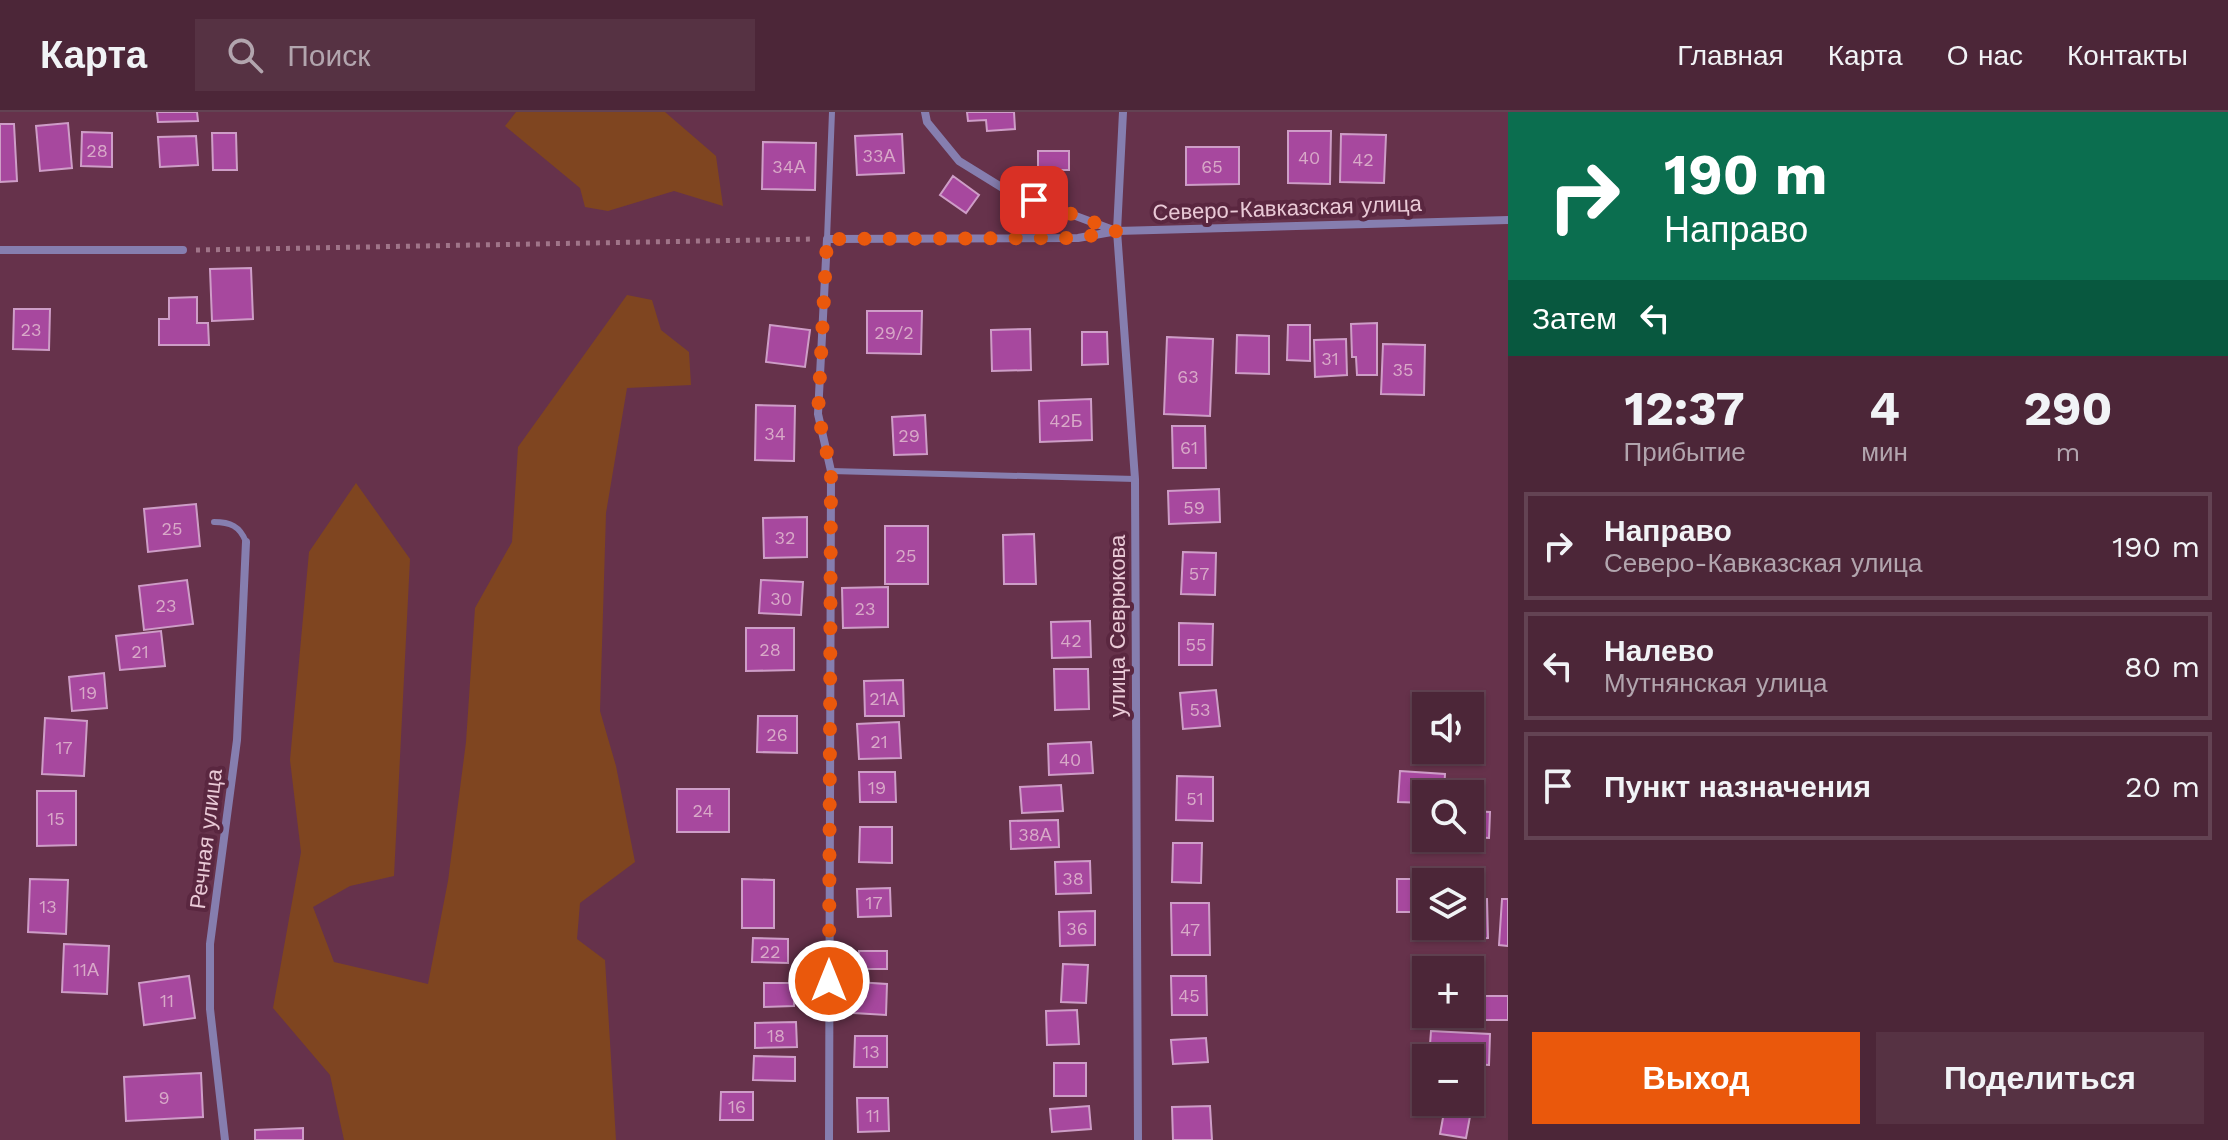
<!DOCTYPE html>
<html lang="ru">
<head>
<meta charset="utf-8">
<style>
  :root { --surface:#4c2638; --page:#563243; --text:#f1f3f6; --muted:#b2a5ae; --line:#634353; --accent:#ea580c }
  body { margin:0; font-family:"Work Sans",sans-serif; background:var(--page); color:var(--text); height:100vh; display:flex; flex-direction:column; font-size:30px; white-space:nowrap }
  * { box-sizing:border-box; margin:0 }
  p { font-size:26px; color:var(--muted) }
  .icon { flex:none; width:44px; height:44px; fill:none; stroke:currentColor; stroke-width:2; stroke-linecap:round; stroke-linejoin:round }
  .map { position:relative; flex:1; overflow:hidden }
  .details { display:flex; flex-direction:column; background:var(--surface); width:720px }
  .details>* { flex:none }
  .hud { background:#0b6e4f; color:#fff; overflow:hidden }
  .controls { position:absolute; left:1412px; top:580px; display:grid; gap:16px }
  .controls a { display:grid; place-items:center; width:72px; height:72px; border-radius:0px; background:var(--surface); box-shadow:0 2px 6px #0004,0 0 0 2px var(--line); font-size:40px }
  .pin { position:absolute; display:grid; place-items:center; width:68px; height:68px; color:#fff; margin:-34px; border-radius:16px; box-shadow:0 4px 12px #0006 }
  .me { position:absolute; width:88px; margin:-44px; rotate:0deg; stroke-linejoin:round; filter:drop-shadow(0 0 6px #0008) }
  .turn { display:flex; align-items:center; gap:28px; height:168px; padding:0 24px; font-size:36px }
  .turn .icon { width:104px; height:104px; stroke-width:2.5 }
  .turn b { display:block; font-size:56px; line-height:68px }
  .then { display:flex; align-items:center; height:76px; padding:0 24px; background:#0003; gap:16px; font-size:30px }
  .eta { display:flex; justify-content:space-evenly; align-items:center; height:136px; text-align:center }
  .eta b { font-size:48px; font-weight:700; line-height:56px }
  .cta { display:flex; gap:16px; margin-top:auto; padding:16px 24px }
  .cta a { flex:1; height:92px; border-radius:0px; background:var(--accent); color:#fff; font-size:32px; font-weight:700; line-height:92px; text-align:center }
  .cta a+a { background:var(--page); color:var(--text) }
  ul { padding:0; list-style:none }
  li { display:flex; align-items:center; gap:24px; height:108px; margin:0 16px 12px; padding:0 8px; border:4px solid var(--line); border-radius:0px }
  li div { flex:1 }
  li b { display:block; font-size:30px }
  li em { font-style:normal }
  header { display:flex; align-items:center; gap:48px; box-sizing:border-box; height:112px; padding:0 40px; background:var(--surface); border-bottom:2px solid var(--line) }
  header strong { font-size:38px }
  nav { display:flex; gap:44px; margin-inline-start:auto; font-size:28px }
  .search { width:560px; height:72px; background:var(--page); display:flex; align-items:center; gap:20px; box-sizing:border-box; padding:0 28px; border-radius:0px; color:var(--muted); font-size:30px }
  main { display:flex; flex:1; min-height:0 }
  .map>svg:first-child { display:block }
  .green { fill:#7f4520 }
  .building { fill:#a7489e; stroke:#ce9dc7; stroke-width:2 }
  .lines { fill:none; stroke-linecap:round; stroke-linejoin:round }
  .path { stroke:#a07589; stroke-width:5; stroke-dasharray:4 6; stroke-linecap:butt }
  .service { stroke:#867eaf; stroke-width:6 }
  .minor { stroke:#867eaf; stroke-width:8 }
  .route { stroke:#ea580c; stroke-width:14; stroke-dasharray:0 25.2 }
  .labels { text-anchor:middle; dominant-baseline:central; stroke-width:8; stroke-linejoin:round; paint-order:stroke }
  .number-label { font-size:18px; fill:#d8a9c8 }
  .street-label { font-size:22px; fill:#e9c9d6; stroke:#5a2740 }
</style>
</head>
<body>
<header>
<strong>Карта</strong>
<div class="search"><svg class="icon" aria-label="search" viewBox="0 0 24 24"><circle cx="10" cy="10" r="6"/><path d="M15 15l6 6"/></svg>Поиск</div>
<nav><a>Главная</a><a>Карта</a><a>О нас</a><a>Контакты</a></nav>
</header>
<main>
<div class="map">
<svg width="1508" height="1028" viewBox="0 0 1508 1028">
  <rect width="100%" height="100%" fill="#66324b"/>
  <path class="green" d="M516,0H665L716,44L723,94L674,79L608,99L585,95L580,76L505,14Z
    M627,183L652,188L661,218L689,240L691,273L627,276L606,401L600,599L616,654L635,750L580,791L577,827L605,848L616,1028H344L330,963L273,896L301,740L290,648L309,440L356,371L410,447L394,764L350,774L313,795L334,850L428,872L448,769L466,630L475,496L512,430L518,335Z"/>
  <path class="building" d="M157,0H197L198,9L158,10Z
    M967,0H1014L1015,17L987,19L986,8L968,9Z
    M68,11L72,56L40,59L36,14Z
    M0,12H14L17,69L0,70Z
    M1288,19H1331L1330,72L1288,71Z
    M82,20L112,21V55L81,54Z
    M212,21H236L237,58H213Z
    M902,22L904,61L857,63L855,24Z
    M1341,22L1386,23L1384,71L1340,70Z
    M196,24L198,53L160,55L158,25Z
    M763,30L816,31L815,78L762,77Z
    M1186,35H1239V72L1186,73Z
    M1038,39H1069V58H1038Z
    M953,64L979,83L966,101L940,83Z
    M251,156L253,207L212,209L210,157Z
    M197,185V211H208L209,233H159V207H169V186Z
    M14,197H50L49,238L13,237Z
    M867,199H922L921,242L867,241Z
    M1377,211V263H1357L1356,245H1352L1351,212Z
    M770,213L810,218L805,255L766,250Z
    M1288,213H1310V249L1287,248Z
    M1030,217L1031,258L992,259L991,218Z
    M1082,220H1107L1108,252L1082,253Z
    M1237,223L1269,224V262L1236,261Z
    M1167,225L1213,227L1210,304L1164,302Z
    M1346,227L1347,263L1315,265L1314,228Z
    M1383,232L1425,233L1424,283L1381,282Z
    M1091,287L1092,328L1040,330L1039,289Z
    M756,293L795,294L794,349L755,348Z
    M925,303L927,342L894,343L892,305Z
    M1172,314H1205L1206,356H1173Z
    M1219,377L1220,410L1169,412L1168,379Z
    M196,392L200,434L148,440L144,397Z
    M807,405V445L764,446L763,406Z
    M885,414H928V472H885Z
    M1034,422L1036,472H1004L1003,423Z
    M1183,440L1216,441L1215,483L1181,482Z
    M187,468L193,512L144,518L139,474Z
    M761,468L803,470L801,503L759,501Z
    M888,475V515L843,516L842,476Z
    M1090,509L1091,545L1052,546L1051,510Z
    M1179,511L1213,512L1212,553H1179Z
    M746,516H794V558L746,559Z
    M161,519L165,554L120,558L116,524Z
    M1054,557H1088L1089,597L1055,598Z
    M104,561L107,596L72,599L69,565Z
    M903,568L904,604H865L864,569Z
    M1216,578L1220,614L1183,617L1180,581Z
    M758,604H797V641L757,640Z
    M45,606L87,609L84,664L42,662Z
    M899,610L901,646L859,647L857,612Z
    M1091,630L1093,661L1049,663L1048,632Z
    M1400,659L1445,662L1444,682H1426V691L1398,690Z
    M859,660H895L896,690H860Z
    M1177,664L1213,665V709L1176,708Z
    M1061,673L1063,699L1022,701L1020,675Z
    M677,677H729V720H677Z
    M37,679H76V733L37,734Z
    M1470,699L1490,700L1489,726L1470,725Z
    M1058,708L1059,735L1011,737L1010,709Z
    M860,715H892V751L859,750Z
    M1173,731H1202L1201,771L1172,770Z
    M1090,749L1091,781L1056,782L1055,750Z
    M30,767L68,768L66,822L28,820Z
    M742,767L774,768V816H742Z
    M1397,767H1449V770H1426V800H1397Z
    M890,776L891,804L858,805L857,777Z
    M1487,787L1488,826L1463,827L1462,814H1470V788Z
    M1502,787H1508V834L1499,833Z
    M1171,791H1209L1210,843H1172Z
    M1095,799V833L1060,834L1059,800Z
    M753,826L788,827V851L752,850Z
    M64,832L109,834L107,882L62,880Z
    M859,839H887V857H859Z
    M1063,852L1088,853L1086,891L1061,890Z
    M1427,856H1472V883H1470V858H1427Z
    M189,864L195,906L144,913L139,871Z
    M1171,864H1206L1207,903H1172Z
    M856,870L887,872L886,903L854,901Z
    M764,871H794V894L764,895Z
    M1482,884H1508V908H1482Z
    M1077,898L1079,932L1047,933L1046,899Z
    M796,910L797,935L755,936V911Z
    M1431,919L1490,922L1489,953L1470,952V946H1429Z
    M855,924H887V955H854Z
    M1206,926L1208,950L1173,952L1171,928Z
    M754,944L795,945V969L753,968Z
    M1054,951H1086V984H1054Z
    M201,961L203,1005L126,1009L124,965Z
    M721,980H753V1008H720Z
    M857,986H888L889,1019L858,1020Z
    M1089,994L1091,1017L1052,1020L1050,997Z
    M1210,994L1212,1028H1173L1172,995Z
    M1445,995L1471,999L1466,1026L1440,1022Z
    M303,1016V1028H255V1018Z"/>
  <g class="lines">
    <path class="path" d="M196,138L814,127"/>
    <path class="service" d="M827,127L832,0
      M831,359L1135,367
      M214,410C230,410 240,414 246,430"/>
    <path class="minor" d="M925,0L927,10L959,49L1006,78L1116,119
      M1123,0L1117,119L1135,367L1138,1028
      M0,138H183
      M225,1028L210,897V832L237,628L246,430
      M829,1028L831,359L818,302L827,127L1078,126L1117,119L1508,108"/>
  </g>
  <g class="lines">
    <path class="route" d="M829,869L831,359L818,302L827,127L1078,126L1117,119L1034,88"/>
  </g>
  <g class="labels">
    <g class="number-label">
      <text x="97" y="38">28</text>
      <text x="879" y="43">33А</text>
      <text x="1309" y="45">40</text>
      <text x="1363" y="47">42</text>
      <text x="789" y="54">34А</text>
      <text x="1212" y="54">65</text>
      <text x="31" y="217">23</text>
      <text x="894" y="220">29/2</text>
      <text x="1330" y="246">31</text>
      <text x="1403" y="257">35</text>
      <text x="1188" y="264">63</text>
      <text x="1066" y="308">42Б</text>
      <text x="775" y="321">34</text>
      <text x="909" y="323">29</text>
      <text x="1189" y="335">61</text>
      <text x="1194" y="395">59</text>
      <text x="172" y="416">25</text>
      <text x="785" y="425">32</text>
      <text x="906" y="443">25</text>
      <text x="1199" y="461">57</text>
      <text x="781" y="486">30</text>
      <text x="166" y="493">23</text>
      <text x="865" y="496">23</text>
      <text x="1071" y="528">42</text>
      <text x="1196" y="532">55</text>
      <text x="770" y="537">28</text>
      <text x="140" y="539">21</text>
      <text x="88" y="580">19</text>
      <text x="884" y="586">21А</text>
      <text x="1200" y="597">53</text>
      <text x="777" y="622">26</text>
      <text x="879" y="629">21</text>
      <text x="64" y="635">17</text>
      <text x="1070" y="647">40</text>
      <text x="877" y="675">19</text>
      <text x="1195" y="686">51</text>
      <text x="703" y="698">24</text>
      <text x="56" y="706">15</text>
      <text x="1035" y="722">38А</text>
      <text x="1073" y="766">38</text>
      <text x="874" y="790">17</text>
      <text x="48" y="794">13</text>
      <text x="1077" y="816">36</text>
      <text x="1190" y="817">47</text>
      <text x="770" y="839">22</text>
      <text x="86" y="857">11А</text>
      <text x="1189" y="883">45</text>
      <text x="167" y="888">11</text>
      <text x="776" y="923">18</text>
      <text x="871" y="939">13</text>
      <text x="164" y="985">9</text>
      <text x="737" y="994">16</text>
      <text x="873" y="1003">11</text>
    </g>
    <g class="street-label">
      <text transform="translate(1287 96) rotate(-2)">Северо-Кавказская улица</text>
      <text transform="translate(1117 514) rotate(-90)">улица Севрюкова</text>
      <text transform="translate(206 727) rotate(-83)">Речная улица</text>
    </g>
  </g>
</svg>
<div class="controls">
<a><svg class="icon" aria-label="sound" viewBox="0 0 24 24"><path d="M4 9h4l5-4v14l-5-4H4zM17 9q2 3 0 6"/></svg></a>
<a><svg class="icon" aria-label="search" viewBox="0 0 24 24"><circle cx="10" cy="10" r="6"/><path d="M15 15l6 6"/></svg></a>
<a><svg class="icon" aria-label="layers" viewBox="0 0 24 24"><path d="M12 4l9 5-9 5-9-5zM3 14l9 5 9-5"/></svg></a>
<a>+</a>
<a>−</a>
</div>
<div class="pin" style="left:1034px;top:88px;background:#d93025"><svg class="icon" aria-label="arrive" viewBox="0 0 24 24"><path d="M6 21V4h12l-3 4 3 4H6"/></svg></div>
<svg class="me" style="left:829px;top:869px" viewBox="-20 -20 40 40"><circle r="17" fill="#ea580c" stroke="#fff" stroke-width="3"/><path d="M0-11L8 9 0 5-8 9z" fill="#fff"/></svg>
</div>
<section class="details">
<div class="hud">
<div class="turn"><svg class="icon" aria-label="right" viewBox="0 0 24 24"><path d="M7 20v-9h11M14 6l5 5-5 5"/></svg><div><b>190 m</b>Направо</div></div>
<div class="then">Затем<svg class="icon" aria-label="left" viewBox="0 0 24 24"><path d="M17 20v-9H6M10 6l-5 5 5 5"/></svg></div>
</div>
<div class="eta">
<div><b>12:37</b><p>Прибытие</p></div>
<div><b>4</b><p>мин</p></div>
<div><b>290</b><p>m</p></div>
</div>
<ul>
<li><svg class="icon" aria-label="right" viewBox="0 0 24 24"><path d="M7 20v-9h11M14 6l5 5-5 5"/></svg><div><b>Направо</b><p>Северо-Кавказская улица</p></div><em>190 m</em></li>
<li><svg class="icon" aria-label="left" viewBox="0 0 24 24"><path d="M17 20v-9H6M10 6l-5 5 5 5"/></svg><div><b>Налево</b><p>Мутнянская улица</p></div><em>80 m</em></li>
<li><svg class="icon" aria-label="arrive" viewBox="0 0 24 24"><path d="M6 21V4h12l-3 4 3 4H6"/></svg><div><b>Пункт назначения</b></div><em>20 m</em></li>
</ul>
<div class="cta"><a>Выход</a><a>Поделиться</a></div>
</section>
</main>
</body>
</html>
